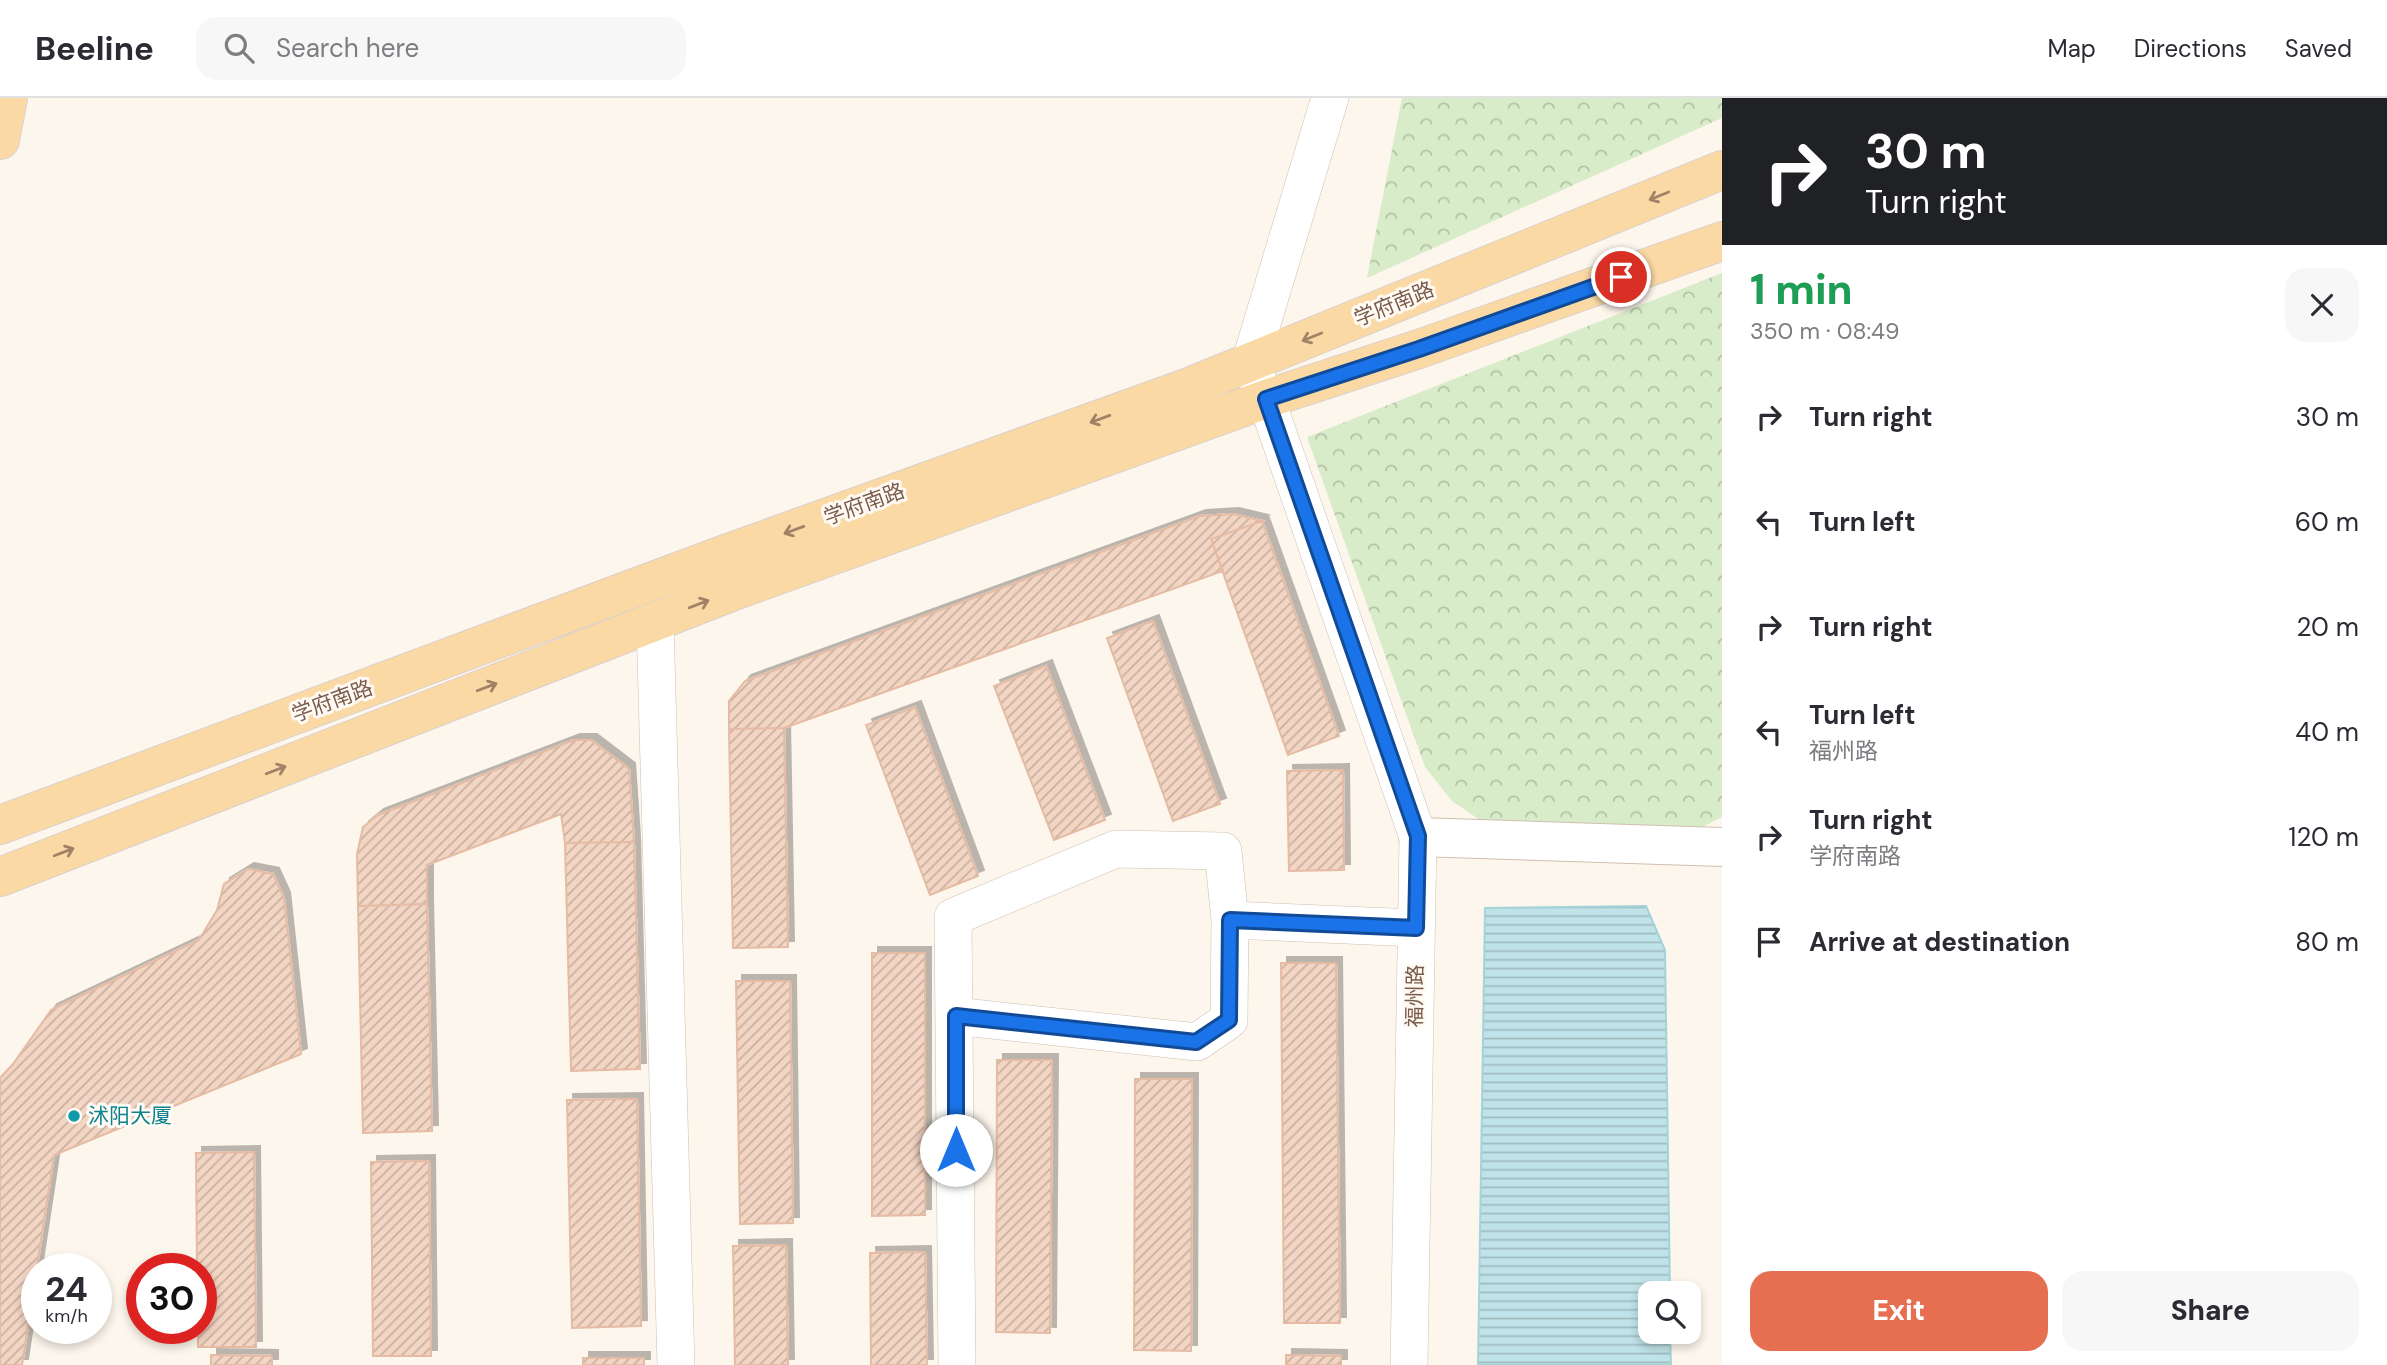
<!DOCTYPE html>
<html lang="en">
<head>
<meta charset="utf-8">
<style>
  :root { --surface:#fff; --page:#f7f7f7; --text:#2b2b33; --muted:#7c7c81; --line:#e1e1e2; --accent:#e76f51 }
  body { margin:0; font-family:"DM Sans","Noto Sans SC",sans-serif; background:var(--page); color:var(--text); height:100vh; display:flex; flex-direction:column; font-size:26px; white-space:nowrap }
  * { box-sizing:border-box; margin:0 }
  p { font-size:23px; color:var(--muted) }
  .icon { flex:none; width:38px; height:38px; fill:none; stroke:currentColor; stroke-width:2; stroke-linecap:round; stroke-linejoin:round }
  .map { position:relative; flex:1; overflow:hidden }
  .side { display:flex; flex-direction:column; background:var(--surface); width:665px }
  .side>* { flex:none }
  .banner { background:#202124; color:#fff; overflow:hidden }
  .buttons { position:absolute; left:1638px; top:1183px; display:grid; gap:14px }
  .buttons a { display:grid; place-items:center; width:63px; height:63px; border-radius:14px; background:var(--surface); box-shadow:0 4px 10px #0003; font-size:35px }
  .speed { position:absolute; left:21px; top:1155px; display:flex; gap:14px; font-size:35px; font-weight:700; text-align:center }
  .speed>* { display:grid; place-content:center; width:91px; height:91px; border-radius:50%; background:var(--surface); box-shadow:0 4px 10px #0003; line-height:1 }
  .speed small { font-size:18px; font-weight:400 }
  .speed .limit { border:10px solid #d22; background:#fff; color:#111 }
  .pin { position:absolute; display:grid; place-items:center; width:60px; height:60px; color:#fff; margin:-30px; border:4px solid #fff; border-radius:50%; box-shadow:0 2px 7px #0007 }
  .me { position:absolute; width:77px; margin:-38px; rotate:0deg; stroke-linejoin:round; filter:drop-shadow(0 0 5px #0008) }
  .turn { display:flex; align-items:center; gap:24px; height:147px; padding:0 28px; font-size:32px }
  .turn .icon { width:91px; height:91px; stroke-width:2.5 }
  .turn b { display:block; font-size:49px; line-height:60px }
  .round { display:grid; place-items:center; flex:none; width:74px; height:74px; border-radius:21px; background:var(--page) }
  .overview { display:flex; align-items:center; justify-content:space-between; height:119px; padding:0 28px }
  h1 { font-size:42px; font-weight:800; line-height:52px; color:#1e9e55 }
  .cta { display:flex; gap:14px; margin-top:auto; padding:14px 28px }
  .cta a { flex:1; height:80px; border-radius:21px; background:var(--accent); color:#fff; font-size:28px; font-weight:800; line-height:80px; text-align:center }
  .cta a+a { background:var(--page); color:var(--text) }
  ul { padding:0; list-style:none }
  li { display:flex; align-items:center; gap:21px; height:105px; padding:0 28px }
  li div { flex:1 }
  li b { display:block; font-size:26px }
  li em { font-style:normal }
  header { display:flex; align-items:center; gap:42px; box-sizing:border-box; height:98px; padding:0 35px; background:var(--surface); border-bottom:2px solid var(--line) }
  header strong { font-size:33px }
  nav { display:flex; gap:38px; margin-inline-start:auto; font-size:24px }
  .search { width:490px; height:63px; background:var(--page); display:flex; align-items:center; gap:18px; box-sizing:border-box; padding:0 24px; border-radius:21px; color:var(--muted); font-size:26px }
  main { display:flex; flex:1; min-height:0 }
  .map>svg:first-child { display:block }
  .forest { fill:url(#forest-crowns) }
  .water { fill:url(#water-rules); stroke:#a5d3da; stroke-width:2 }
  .building { fill:url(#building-hatch); stroke:#e6bba3; stroke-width:2; filter:url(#shadow) }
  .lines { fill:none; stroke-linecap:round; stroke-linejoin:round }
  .minor-casing { stroke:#d1beb0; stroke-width:38 }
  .tertiary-casing { stroke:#d1beb0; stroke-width:40 }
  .primary-casing { stroke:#dad1cd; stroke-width:40 }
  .minor { stroke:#fff; stroke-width:37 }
  .tertiary { stroke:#fff; stroke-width:38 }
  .primary { stroke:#fbd9a5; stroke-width:38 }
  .oneway { stroke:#a18267 }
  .route-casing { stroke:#114b97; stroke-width:18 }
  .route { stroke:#1a73e8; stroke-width:12 }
  .culture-dot { fill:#0f9aa8; stroke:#fffaf3; stroke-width:2.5 }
  .labels { text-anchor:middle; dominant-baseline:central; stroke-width:6; stroke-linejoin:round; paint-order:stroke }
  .street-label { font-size:21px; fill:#7a5c4d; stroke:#fffaf3 }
  .culture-label { font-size:21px; fill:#0d838f; stroke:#fffaf3; text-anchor:start }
</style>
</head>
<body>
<header>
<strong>Beeline</strong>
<div class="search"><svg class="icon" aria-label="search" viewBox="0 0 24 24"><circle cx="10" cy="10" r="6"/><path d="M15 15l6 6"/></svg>Search here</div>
<nav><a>Map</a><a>Directions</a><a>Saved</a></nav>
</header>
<main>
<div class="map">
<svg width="1722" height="1267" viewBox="0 0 1722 1267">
  <defs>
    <pattern id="forest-crowns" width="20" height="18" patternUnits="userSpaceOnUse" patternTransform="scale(1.75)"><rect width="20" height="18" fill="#d8ecc9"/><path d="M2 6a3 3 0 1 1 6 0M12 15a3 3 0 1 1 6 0" fill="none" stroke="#b4c2a5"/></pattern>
    <pattern id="water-rules" width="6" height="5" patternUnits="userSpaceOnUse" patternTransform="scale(1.75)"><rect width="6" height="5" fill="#bfe3e8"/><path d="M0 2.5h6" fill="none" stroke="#a0bbbe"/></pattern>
    <pattern id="building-hatch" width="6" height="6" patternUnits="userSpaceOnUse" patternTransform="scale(1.75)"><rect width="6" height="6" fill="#f3d5c3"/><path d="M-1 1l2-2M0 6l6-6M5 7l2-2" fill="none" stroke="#cab0a1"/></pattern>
    <filter id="shadow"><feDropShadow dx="6" dy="-6" stdDeviation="0" flood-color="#0004"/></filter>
  </defs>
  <rect width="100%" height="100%" fill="#fdf6ec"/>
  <path class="forest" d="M1402,0H1722V20L1367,180Z
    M1722,175V719L1700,730L1490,729L1452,703L1425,669L1307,339Z"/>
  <path class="water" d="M1646,808L1665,852L1670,1195H1650V1234H1670L1671,1267H1478L1485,810Z"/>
  <path class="building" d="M1233,416L1262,423L1211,441L1223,473L784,630L729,631V603L745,583L1200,418Z
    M1262,423L1339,638L1288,657L1211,441Z
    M1153,523L1220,706L1173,723L1107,540Z
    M1046,568L1105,722L1054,742L994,588Z
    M915,609L978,778L930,797L866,627Z
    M784,630L788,849L733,850L729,631Z
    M574,642H591L629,671L634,744L565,745L561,716L427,767V806L358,808L357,756L363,729L378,717Z
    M1343,672L1344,772L1289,773L1287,673Z
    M634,744L640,971L571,973L565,745Z
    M248,771L273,776L284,800L301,956L54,1057L22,1267H0V980L13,966L51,912L199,842L217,812L224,786Z
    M427,806L432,1033L363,1035L358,808Z
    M872,855H925V1117L872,1118Z
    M1281,865H1336L1340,1225H1284Z
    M736,883H790L793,1125L740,1126Z
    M997,962H1052L1050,1235L996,1234Z
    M1135,981H1192L1191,1253L1134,1252Z
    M637,1001L641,1228L572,1230L567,1002Z
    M254,1054L256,1249H198V1230H201V1171H197L196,1055Z
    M429,1063L431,1258H373L371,1064Z
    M786,1147L788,1267H735L733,1148Z
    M925,1154L927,1267H871L870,1155Z
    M211,1257L272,1258V1267H211Z
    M1286,1257L1341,1258V1267H1286Z
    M583,1260H644V1267H583Z"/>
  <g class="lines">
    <g class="minor-casing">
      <path id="minor" d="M1330,0L1250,265L1266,301L1418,739L1409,1267
        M655,524L676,1267
        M955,918L1197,944L1229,922L1230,822
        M957,1267L953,819L1116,751L1223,753L1230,822L1416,830"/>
    </g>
    <g class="tertiary-casing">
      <path id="tertiary" d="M1418,739L1722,749"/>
    </g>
    <g class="primary-casing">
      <path id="primary" d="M0,42L8,0
        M0,727L720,458L1189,289L1722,72
        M0,779L731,494L1266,301L1419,251L1722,143"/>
    </g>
    <use href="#minor" class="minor"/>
    <use href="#tertiary" class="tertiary"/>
    <use href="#primary" class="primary"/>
  </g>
  <defs><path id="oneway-shaft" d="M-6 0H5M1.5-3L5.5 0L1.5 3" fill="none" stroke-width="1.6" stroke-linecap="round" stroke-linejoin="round" transform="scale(1.75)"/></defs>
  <g class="oneway">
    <use href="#oneway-shaft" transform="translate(1659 98) rotate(158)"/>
    <use href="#oneway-shaft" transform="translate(1312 239) rotate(158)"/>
    <use href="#oneway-shaft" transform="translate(1100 321) rotate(160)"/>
    <use href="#oneway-shaft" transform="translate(794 432) rotate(160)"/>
    <use href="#oneway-shaft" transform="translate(699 506) rotate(-21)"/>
    <use href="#oneway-shaft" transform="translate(487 589) rotate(-21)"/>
    <use href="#oneway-shaft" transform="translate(276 672) rotate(-21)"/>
    <use href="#oneway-shaft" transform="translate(64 754) rotate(-21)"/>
  </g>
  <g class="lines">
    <g class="route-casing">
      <path id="route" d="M956,1052V918L1196,944L1229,922L1230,822L1416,830L1418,738L1266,301L1419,251L1621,179"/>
    </g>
    <use href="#route" class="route"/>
  </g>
  <circle class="culture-dot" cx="74" cy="1018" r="7"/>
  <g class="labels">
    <g class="street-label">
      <text transform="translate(1394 206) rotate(-22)">学府南路</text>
      <text transform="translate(864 406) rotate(-20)">学府南路</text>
      <text transform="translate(332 603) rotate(-20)">学府南路</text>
      <text transform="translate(1415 898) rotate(-89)">福州路</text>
    </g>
    <g class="culture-label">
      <text x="88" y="1018">沭阳大厦</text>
    </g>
  </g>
</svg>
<div class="buttons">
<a><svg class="icon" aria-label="search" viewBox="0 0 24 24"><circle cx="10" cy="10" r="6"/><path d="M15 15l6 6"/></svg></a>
</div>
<div class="speed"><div>24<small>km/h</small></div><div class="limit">30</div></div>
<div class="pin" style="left:1621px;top:179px;background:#d93025"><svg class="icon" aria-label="arrive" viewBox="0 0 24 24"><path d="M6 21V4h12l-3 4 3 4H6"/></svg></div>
<svg class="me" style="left:956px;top:1052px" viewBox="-20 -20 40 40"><circle r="19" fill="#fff"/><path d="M0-13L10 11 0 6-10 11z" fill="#1a73e8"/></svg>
</div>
<section class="side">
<div class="banner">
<div class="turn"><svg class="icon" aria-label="right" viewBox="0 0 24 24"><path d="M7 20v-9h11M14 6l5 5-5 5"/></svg><div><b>30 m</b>Turn right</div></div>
</div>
<div class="overview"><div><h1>1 min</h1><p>350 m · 08:49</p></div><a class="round"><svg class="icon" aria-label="close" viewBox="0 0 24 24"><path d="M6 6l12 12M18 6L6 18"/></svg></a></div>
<ul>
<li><svg class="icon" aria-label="right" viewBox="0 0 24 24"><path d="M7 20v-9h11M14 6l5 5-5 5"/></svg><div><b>Turn right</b></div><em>30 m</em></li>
<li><svg class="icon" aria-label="left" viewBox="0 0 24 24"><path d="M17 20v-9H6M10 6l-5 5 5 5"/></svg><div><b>Turn left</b></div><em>60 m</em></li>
<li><svg class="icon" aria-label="right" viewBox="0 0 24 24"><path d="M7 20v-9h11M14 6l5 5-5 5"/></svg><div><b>Turn right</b></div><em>20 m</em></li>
<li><svg class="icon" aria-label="left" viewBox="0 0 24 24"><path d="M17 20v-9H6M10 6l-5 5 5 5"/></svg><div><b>Turn left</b><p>福州路</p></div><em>40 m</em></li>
<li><svg class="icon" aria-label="right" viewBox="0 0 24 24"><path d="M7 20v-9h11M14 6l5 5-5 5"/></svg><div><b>Turn right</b><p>学府南路</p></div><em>120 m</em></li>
<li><svg class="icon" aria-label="arrive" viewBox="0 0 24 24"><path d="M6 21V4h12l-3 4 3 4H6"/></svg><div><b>Arrive at destination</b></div><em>80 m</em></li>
</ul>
<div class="cta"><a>Exit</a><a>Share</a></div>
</section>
</main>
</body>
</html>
